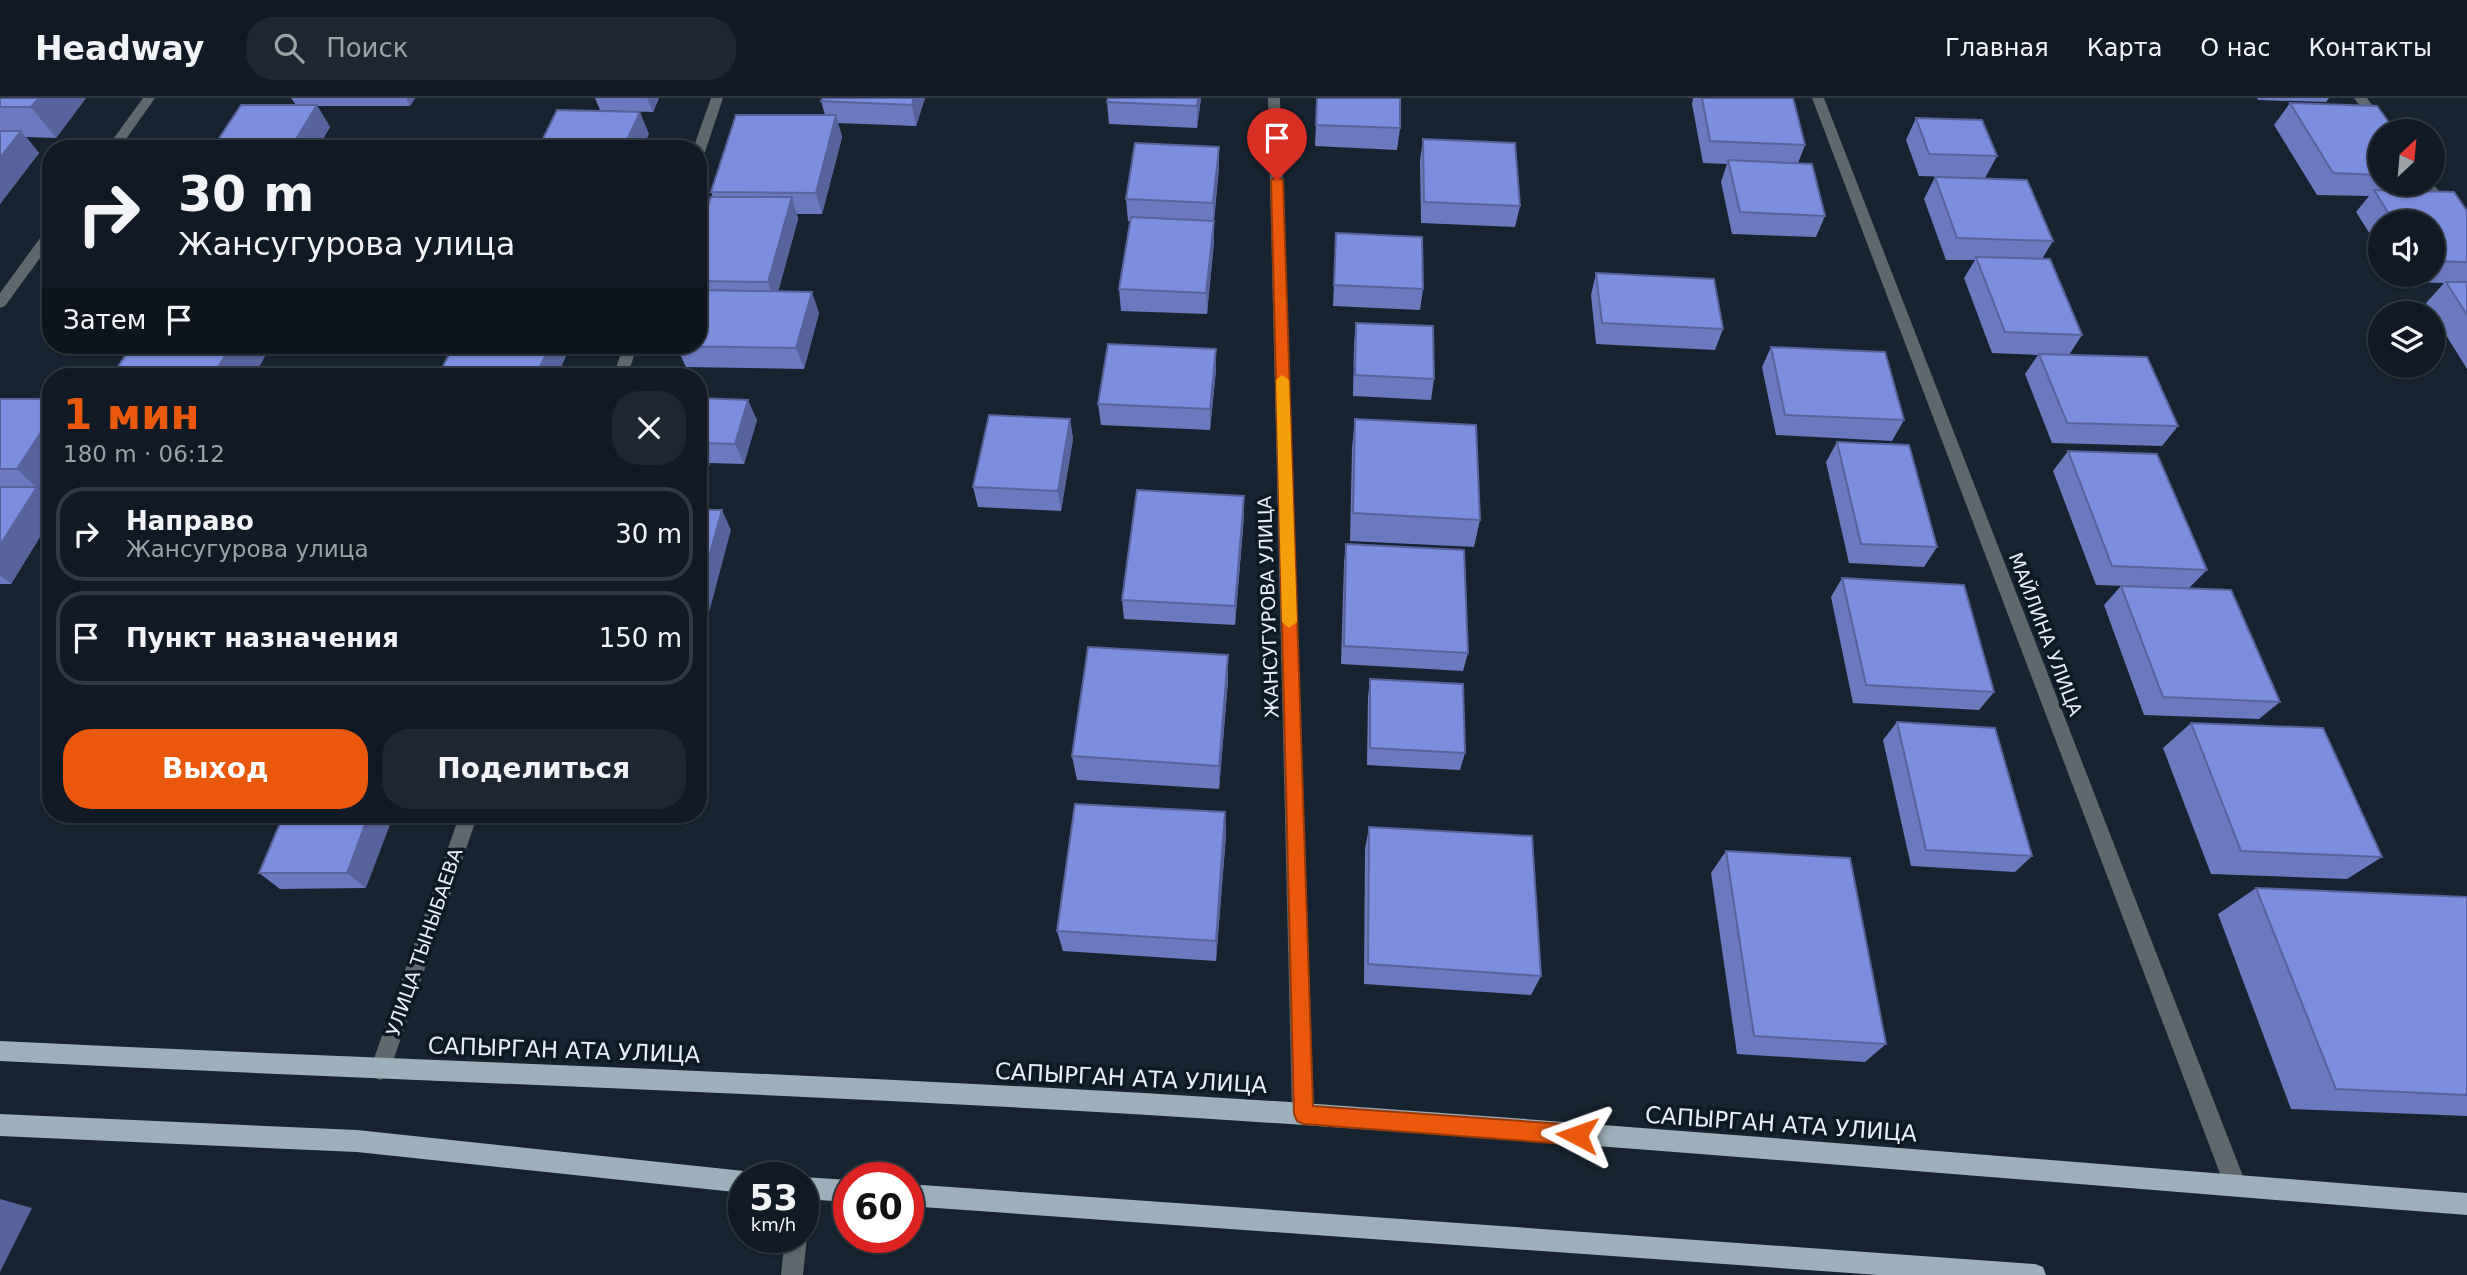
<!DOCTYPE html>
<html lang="ru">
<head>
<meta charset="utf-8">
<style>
  :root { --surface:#111a24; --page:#1e2731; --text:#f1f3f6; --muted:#9ca1a6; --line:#303841; --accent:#ea580c }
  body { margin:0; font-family:"DejaVu Sans",sans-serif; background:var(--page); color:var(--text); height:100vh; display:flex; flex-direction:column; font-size:26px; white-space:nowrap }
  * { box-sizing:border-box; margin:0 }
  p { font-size:23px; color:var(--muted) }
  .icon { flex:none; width:38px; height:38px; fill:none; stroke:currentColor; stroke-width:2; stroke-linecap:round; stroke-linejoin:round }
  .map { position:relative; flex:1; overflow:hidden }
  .panel { position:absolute; left:42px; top:270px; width:665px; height:455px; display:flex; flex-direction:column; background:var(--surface); border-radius:28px; box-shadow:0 2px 5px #0004,0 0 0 2px var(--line) }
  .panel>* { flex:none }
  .banner { position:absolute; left:42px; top:42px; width:665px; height:214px; border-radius:28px; box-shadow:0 2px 5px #0004,0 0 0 2px var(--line); background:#111a24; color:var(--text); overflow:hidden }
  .needle { width:46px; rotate:26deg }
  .tools { position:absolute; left:2368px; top:21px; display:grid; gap:14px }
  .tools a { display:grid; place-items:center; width:77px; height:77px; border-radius:50%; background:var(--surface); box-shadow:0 2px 5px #0004,0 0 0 2px var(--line); font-size:35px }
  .speed { position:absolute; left:728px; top:1064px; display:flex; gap:14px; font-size:35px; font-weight:700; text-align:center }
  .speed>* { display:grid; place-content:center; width:91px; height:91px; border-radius:50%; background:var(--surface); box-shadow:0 2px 5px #0004,0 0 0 2px var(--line); line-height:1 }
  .speed small { font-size:18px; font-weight:400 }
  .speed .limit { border:10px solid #d22; background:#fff; color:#111 }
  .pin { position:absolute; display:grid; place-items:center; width:60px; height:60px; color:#fff; margin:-72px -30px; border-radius:50% 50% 50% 0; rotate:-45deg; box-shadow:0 0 7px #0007 }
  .pin .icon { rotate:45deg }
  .me { position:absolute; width:77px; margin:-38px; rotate:274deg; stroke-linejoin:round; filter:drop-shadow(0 0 5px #0008) }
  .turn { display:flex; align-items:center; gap:24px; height:147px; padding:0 21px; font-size:32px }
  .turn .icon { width:91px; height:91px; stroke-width:2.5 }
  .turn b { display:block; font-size:49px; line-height:60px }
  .then { display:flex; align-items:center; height:66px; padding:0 21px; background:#0003; gap:14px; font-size:26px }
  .round { display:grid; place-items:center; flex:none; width:74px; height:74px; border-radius:28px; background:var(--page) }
  .head { display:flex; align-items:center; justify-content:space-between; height:119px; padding:0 21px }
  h1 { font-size:42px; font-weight:800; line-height:52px; color:var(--accent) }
  .cta { display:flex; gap:14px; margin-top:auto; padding:14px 21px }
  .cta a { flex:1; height:80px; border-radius:28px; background:var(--accent); color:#fff; font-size:28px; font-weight:800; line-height:80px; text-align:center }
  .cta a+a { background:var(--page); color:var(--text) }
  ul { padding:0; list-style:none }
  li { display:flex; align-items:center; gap:21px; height:94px; margin:0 14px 10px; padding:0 7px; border:4px solid var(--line); border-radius:28px }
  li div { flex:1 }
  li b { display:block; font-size:26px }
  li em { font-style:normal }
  header { display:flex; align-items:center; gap:42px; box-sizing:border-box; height:98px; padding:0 35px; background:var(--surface); border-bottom:2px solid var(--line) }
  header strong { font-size:33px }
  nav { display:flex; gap:38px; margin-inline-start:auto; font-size:24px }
  .search { width:490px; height:63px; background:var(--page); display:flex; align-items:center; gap:18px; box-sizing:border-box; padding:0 24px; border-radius:28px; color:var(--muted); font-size:26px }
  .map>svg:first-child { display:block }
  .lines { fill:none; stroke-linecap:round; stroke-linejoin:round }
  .street { fill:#5f686d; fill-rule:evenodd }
  .primary { fill:#9cafba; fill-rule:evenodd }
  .wall { fill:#6b7abf }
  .shaded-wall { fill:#57639b }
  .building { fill:#7c8ede; stroke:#57639b; stroke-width:2 }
  .route { fill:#ea580c; stroke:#983908; stroke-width:2 }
  .slow { fill:#f59e0b }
  .labels { text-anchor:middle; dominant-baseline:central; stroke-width:7; stroke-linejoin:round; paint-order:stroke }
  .street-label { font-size:19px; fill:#e7eef8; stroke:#0e1926 }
  .near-street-label { font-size:23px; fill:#e7eef8; stroke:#0e1926 }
</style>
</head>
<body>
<header>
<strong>Headway</strong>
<div class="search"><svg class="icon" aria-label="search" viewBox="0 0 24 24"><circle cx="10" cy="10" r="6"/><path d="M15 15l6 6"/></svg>Поиск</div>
<nav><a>Главная</a><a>Карта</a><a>О нас</a><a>Контакты</a></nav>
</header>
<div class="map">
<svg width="2467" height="1177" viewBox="0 0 2467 1177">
  <rect width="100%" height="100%" fill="#172330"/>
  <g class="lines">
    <path class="street" d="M143,0H155L119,51H106Z
      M711,0H723L705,54L698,58V51H693Z
      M1268,0H1280L1314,1016L1310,1023L1303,1027L1296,1023L1292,1016Z
      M1812,0H1824L2246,1086L2243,1094L2235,1097L2227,1094L2224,1086Z
      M2354,0H2367L2391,33L2380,35Z
      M2432,85L2467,125V139L2462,137L2419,86Z
      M51,131V145L5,208L0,210V195L46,132Z
      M624,247H638L627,278H613Z
      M460,716H478L390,972L387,979L380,982L373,979L370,972Z
      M803,1131L807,1139L803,1177H781L785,1139H803Z"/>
    <path class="primary" d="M0,943C434,964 869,976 1303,1005C1691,1032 2079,1065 2467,1095V1117C2079,1087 1691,1053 1303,1027C869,997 434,985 0,963Z
      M0,1016L357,1032L744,1073L753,1080H744V1095L357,1054L0,1038Z
      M803,1079L849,1082V1104L803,1101Z
      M908,1086L2035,1166L2043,1169L2046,1177H1878L908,1108Z"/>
  </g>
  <path class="wall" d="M0,0H86L56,40L26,39L39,55L0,106Z
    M291,0H415L410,8H317L330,29L317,51H212L296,7Z
    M595,0H659L653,14L600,12Z
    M823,0H925L916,28L838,25L842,39L822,116H797L798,121L778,194L819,215L804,271L686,269L676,248L698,247V138L713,99L711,94L825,17L821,3Z
    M1108,0H1201L1197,30L1109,26L1107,4Z
    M1317,0L1400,30L1397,52L1315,48Z
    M1693,0H1793L1805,47L1798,65L1825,118L1816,139L1732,136L1721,84L1727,66L1703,65L1692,6Z
    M2257,0H2329L2326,4L2258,2Z
    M2290,5L2380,33V86H2418L2412,93L2467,113V271L2426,205L2444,185L2400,184L2395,177H2432V124H2380V152L2356,114L2369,98L2317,97L2274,27Z
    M1916,20L1997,58L1985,80L1919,78L1906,42Z
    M1423,41L1520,108L1515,129L1421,125L1420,63Z
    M1219,70L1214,123V144L1207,216L1121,213L1119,191L1130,123H1128L1126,101Z
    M1935,79L2053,143L2042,161L2082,237L2069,257L2178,328L2162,348L2052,345L2025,276L2038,257L1992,255L1964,180L1975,162H1946L1924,101Z
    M1336,135L1423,191L1420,212L1333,208Z
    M1596,175L1723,231L1715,252L1596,246L1591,197Z
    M1356,225L1434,281L1431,302L1353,298L1354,246Z
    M271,247L254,278H118L114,275Z
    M1771,249L1904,322L1892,343L1776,337L1762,269Z
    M1216,251V272L1210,332L1101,327L1098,306Z
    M698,300L757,322L744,366L710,365L699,398H698Z
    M0,301H51V372L39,391L51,402V421L11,486H0Z
    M1070,321L1073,341L1061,413L978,409L973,389Z
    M1355,321L1480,422L1474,449L1350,443L1352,350Z
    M1837,344L1937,449L1924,469L1849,465L1826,364Z
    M2068,353L2207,472L2189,490L2280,604L2259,621L2144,617L2104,507L2121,488H2126L2096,487L2053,373Z
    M1244,418L1235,527L1124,521L1122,502Z
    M1346,446L1468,555L1463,573L1341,566L1344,465Z
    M1842,480L1994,594L1979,612L1853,605L1831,499Z
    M1228,557V583L1219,691L1077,682L1072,658Z
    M1370,581L1465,655L1460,672L1367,667L1368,599Z
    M1897,624L2032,758L2015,774L1911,768L1883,642Z
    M2191,625L2382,759L2347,781L2211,776L2163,650Z
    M1225,714L1226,737L1216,863L1063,853L1057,833Z
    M284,716L366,790L280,791L259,775Z
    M1369,729L1541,878L1531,897L1364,886L1365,751Z
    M1726,753L1886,946L1865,964L1737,956L1711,775Z
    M2256,790L2467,799V1018L2291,1011L2218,816Z"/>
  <path class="shaded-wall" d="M39,0H86L56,40L31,9Z
    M406,0H415L410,8Z
    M647,0H659L653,14Z
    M914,0H925L916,28L912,7Z
    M1198,0H1201L1197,30V8Z
    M317,7L330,29L317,51H290Z
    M640,14L649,36L642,51H623Z
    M836,17L842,39L822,116L816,95Z
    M21,33L39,55L0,106V60Z
    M1219,49V70L1213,126V105Z
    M792,99L798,121L775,205L768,184Z
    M1214,123V144L1207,216L1206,195Z
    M812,194L819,215L804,271L796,250Z
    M231,247H271L254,278H218L215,275Z
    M550,247H566L569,252L557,278H536Z
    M1216,251V272L1210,332V311Z
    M748,302L757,322L744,366L735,346Z
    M51,319V372L39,391L51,402V421L11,486L0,477V447L36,389L17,371Z
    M1070,321L1073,341L1061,413L1058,393Z
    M700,345L710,365L699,398L698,396V351Z
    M1244,398V418L1235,527V508Z
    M722,412L731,432L699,552L698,550V498Z
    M698,554L702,561L698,574Z
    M1228,557V583L1219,691V668Z
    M1225,714L1226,737L1216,863V843Z
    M369,716H394L366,790L347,775Z
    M0,1101L32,1110L0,1174Z"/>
  <path class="building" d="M0,0H39L31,9H0Z
    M823,0H914L912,7L821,3Z
    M1108,0H1198L1197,8L1107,4Z
    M1317,0H1400V30L1316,27Z
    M1702,0H1793L1805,47L1710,43Z
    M2290,5L2377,8L2395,33H2380V77L2333,75Z
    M241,7H317L290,51H212Z
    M557,12L640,14L623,51H538Z
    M736,17H836L816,95L711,94Z
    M1916,20L1982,22L1997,58L1929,56Z
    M0,33H21L0,60Z
    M1423,41L1515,45L1520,108L1424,104Z
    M1135,45L1219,49L1213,105L1126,101Z
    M1728,62L1812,66L1825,118L1740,114Z
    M1935,79L2027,82L2053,143L1957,140Z
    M2374,92L2454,94L2467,113V164L2432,163V124H2394Z
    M711,99H792L768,184L698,183V138Z
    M1131,119L1214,123L1206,195L1119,191Z
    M1336,135L1422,139L1423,191L1334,187Z
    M1976,159L2050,161L2082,237L2005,234Z
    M1596,175L1714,181L1723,231L1602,225Z
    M2446,184H2467V217Z
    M698,192L812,194L796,250L676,248L677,247H698Z
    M1356,225L1433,228L1434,281L1355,277Z
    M1108,246L1216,251L1210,311L1098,306Z
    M132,247H231L215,275H114Z
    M454,247H550L536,278H438Z
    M1771,249L1885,254L1904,322L1785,317Z
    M2039,256L2147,259L2178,328L2067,325Z
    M698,300L748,302L735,346L700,345L698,351Z
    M0,301H51V319L17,371H0Z
    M989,317L1070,321L1058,393L973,389Z
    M1355,321L1476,327L1480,422L1353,415Z
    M1837,344L1909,347L1937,449L1861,446Z
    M2068,353L2157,356L2207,472L2112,468Z
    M0,389H37L0,447Z
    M1137,392L1244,398L1235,508L1122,502Z
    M698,412H722L698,498Z
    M1346,446L1464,452L1468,555L1344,548Z
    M1842,480L1964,487L1994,594L1866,587Z
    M2121,488L2231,492L2280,604L2163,599Z
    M1088,549L1228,557L1219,668L1072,658Z
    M1370,581L1463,586L1465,655L1370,650Z
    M1897,624L1995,630L2032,758L1926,752Z
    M2191,625L2323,630L2382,759L2241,753Z
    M1075,706L1225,714L1216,843L1057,833Z
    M284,716H369L347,775H259Z
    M1369,729L1532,738L1541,878L1368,866Z
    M1726,753L1850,760L1886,946L1754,938Z
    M2256,790L2467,799V997L2336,991Z"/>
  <path class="route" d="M1277,79L1283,82L1313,1008L1577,1027L1584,1030L1587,1037L1584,1044L1577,1047L1303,1026L1297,1023L1294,1016L1271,82Z"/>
  <path class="slow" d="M1282,277L1289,282L1297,524L1289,530L1282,524L1276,282Z"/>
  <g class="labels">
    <g class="street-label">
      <text transform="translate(1268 509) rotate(-92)">ЖАНСУГУРОВА УЛИЦА</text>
      <text transform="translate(2046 536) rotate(69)">МАЙЛИНА УЛИЦА</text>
      <text transform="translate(424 844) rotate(-71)">УЛИЦА ТЫНЫБАЕВА</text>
    </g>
    <g class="near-street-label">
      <text transform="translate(564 952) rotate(2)">САПЫРГАН АТА УЛИЦА</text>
      <text transform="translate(1131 980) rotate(3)">САПЫРГАН АТА УЛИЦА</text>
      <text transform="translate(1781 1026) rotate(4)">САПЫРГАН АТА УЛИЦА</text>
    </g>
  </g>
</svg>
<div class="tools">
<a><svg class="needle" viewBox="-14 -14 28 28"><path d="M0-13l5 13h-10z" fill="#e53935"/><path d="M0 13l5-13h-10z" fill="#9ca1a6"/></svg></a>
<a><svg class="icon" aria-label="sound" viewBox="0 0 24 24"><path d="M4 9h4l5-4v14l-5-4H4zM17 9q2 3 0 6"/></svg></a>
<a><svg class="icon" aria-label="layers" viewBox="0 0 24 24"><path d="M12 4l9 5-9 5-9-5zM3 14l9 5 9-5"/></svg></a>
</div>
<div class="speed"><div>53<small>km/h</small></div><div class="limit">60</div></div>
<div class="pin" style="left:1277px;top:82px;background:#d93025"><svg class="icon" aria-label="arrive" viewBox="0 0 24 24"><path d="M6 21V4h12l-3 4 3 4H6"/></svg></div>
<svg class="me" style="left:1577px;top:1037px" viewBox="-20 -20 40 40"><path d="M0-17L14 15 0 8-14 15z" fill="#ea580c" stroke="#fff" stroke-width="4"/></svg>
<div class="banner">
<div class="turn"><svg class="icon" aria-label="right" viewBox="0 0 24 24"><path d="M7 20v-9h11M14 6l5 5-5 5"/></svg><div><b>30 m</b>Жансугурова улица</div></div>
<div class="then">Затем<svg class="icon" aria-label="arrive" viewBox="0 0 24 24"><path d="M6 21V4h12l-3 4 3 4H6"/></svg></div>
</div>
<section class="panel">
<div class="head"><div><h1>1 мин</h1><p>180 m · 06:12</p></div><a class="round"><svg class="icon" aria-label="close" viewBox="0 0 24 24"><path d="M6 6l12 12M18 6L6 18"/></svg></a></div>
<ul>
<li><svg class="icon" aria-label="right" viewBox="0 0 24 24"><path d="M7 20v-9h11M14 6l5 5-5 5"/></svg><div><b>Направо</b><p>Жансугурова улица</p></div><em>30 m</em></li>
<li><svg class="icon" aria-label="arrive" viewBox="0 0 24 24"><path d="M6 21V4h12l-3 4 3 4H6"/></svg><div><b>Пункт назначения</b></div><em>150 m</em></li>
</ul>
<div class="cta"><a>Выход</a><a>Поделиться</a></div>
</section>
</div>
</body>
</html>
